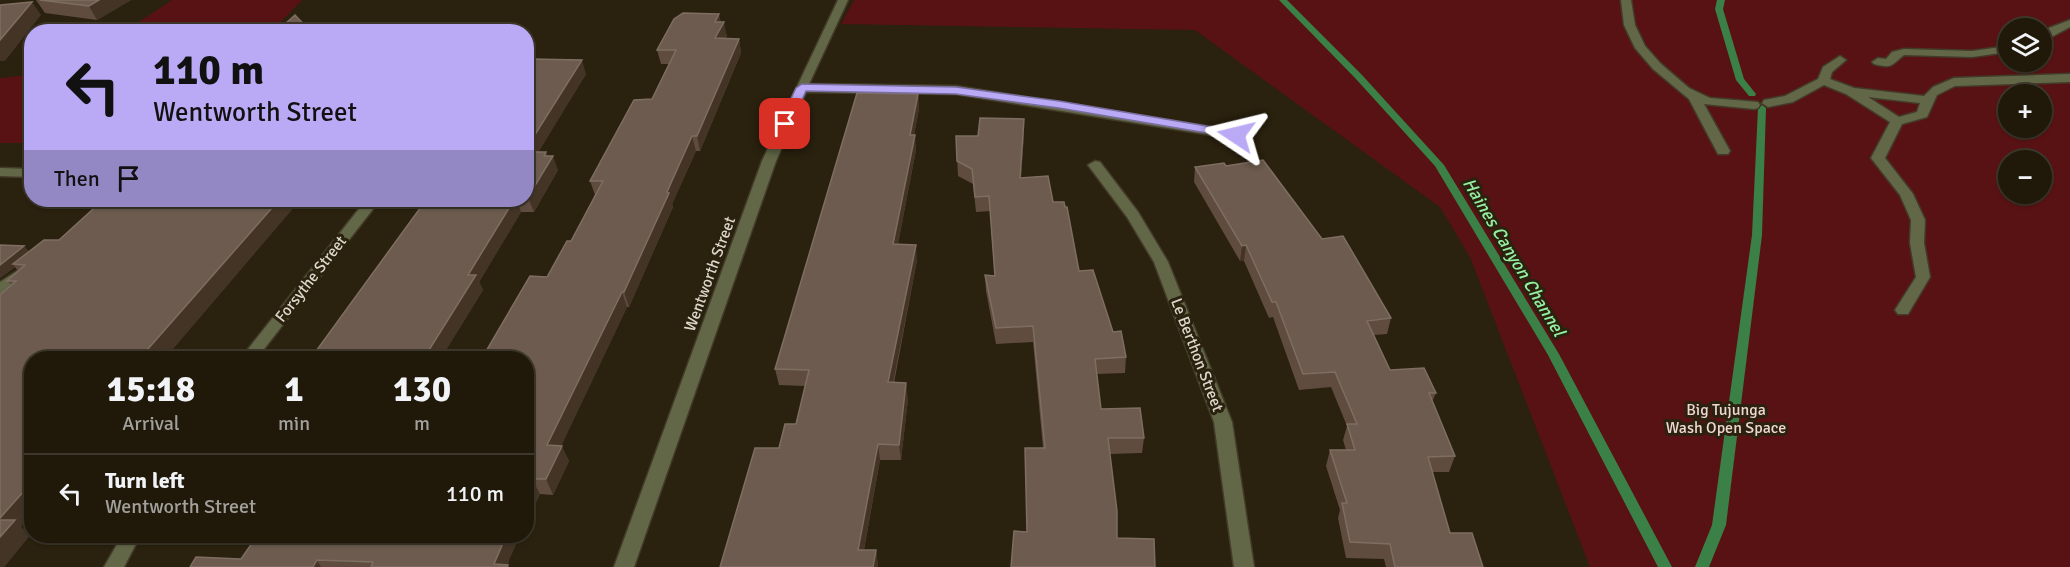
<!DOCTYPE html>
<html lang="en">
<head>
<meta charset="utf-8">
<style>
  :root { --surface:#20190a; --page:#2d2618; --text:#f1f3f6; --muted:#a2a09c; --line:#3d382b }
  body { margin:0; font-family:Signika,sans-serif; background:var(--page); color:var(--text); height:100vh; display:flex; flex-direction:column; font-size:22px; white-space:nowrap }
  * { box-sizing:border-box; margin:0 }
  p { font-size:20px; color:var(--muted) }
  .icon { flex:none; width:33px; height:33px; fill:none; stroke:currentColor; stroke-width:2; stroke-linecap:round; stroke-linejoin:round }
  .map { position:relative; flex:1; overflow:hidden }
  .sheet { position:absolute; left:24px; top:351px; width:510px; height:192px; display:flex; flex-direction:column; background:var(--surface); border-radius:24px; box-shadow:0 2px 4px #0004,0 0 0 2px var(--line) }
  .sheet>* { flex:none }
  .banner { position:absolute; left:24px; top:24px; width:510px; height:183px; border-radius:24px; box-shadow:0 2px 4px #0004,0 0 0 2px var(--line); background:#baaaf6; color:#111; overflow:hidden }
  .controls { position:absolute; left:1998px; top:18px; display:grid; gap:12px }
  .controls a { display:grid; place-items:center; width:54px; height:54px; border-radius:50%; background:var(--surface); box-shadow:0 2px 4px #0004,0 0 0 2px var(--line); font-size:30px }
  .pin { position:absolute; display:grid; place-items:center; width:51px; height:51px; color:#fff; margin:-26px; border-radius:12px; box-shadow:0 3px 9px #0006 }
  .me { position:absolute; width:66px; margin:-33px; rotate:280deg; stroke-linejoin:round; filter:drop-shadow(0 0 4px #0008) }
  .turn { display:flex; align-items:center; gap:21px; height:126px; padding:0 30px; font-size:27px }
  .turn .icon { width:78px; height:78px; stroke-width:2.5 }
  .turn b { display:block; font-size:42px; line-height:51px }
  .then { display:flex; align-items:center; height:57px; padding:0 30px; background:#0003; gap:12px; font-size:22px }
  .eta { display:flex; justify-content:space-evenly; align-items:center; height:102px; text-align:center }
  .eta b { font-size:36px; font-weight:800; line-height:42px }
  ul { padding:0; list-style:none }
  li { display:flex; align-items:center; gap:18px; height:78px; padding:0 30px; border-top:2px solid var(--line) }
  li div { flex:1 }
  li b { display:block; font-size:22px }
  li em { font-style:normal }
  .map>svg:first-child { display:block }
  .green { fill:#591213; fill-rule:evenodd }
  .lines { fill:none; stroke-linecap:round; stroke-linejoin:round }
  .stream { fill:#3b8047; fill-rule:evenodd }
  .minor-casing { stroke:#433b29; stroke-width:3 }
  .minor { fill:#626847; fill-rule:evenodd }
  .wall { fill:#5f4c3f }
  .shaded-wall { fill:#443425 }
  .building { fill:#6c5b4e; stroke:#7e6e62; stroke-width:1.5 }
  .route { fill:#baaaf6; stroke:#796ea0; stroke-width:1.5 }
  .labels { text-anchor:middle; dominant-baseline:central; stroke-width:6; stroke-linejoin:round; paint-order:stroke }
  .street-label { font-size:16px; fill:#ded8cc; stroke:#2a210e }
  .park-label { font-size:16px; fill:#efd6d3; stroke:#2a210e }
  .water-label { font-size:18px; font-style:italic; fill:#94f0a0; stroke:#2a210e }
</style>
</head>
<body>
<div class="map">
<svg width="2070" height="567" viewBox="0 0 2070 567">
  <rect width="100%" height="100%" fill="#2a210e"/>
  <path class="green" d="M172,0H302L272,31H126Z
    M854,0H2070V567H1590L1470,257L1440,207L1195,30L841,24ZM2008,28H2042V62H2008ZM2008,94H2042V128H2008ZM2008,160H2042V194H2008Z
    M31,75V143H0V78Z"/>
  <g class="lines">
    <path class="stream" d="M1279,0H1287L1362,75L1444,165L1559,354L1672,567H1658L1548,355L1435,166L1356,79Z
      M1717,0H1725L1723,9L1744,79L1756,94L1755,96H1749L1736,80L1715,9Z
      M1762,105L1766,108L1762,235L1726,525L1709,567H1695L1712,525L1752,235L1758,108Z"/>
    <g class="minor-casing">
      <path id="minor" d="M838,0H848L809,84L956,86L1236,131L1242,135L1236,139L956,94L806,92L776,161L634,567H614L762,161Z
        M1621,0H1631L1635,25L1645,46L1661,64L1689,88L1710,98L1758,102L1760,105L1758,108L1754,109L1704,104L1730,151L1728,154H1718L1689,99L1653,69L1635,48L1624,25Z
        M2070,20V27L2042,42V34L2049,28Z
        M2008,46V52L1972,57L1904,55C1891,65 1893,69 1874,64L1872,62L1878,58L1886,59L1892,52L1904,49L1972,51Z
        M1840,56L1846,60L1832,72L1830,79L1854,88L1924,96L1933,87L1954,78L2070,74V82L1955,86L1937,95L1927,117L1902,124L1885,158L1913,194L1925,220L1924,243L1930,277L1908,314H1898L1895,310L1916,277L1910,243L1911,220L1900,195L1871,158L1890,122L1846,94L1824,85L1793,102L1768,107L1762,103L1764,100L1785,96L1818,79L1823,67ZM1868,97L1920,103L1917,112L1899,117Z
        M1095,161L1100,162L1138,212L1168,262L1232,422L1254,567H1234L1214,422L1154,262L1127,217L1088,165Z
        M0,168L32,169V177L0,176Z
        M366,200H380L257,358H241Z
        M25,266L32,271L30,274L0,294V282Z
        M122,536H140L124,567H104Z"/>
    </g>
    <use href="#minor" class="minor"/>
  </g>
  <path class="wall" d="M36,0H131L97,20L45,13Z
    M721,22L727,36L725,39H739L741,53L700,151H696L672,204L673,207L629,307H627L561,446L569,461L553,495L540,494L526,523V358L547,277L571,241L595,195L590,181L652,99L669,64H661L657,50Z
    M526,67L586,74L538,152H546L548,156L558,170L534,212H521L479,282L483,290L441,358H311L426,200H526Z
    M918,94L919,109L914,135L916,150L898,244L917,260L894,383L908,399L901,460H880L864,550H876L878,567H720L779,448L796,424L805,386L779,385L775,369Z
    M1024,119V134L1021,178L1053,202L1079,271L1126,357L1125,373L1097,374L1101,409L1144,438L1142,453L1110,454L1117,538L1155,567L1027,532L1043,448L1033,342L996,344L986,291L985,275L995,276L990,211L976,212L973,184L958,176L956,136H978Z
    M1226,166L1322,239L1391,318L1387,334L1374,335L1390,370L1436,393L1432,402L1455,456L1449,472H1432L1450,533L1483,567H1386L1384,559L1346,558L1338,518L1340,510L1326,466L1330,450H1346L1343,440L1347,426L1331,387L1299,390L1273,317L1269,318L1244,261H1240L1194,182L1195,167Z
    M103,200H300L165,358H32L21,527L30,535L4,567H0L11,285L7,281L18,271L15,267L0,278V245L24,246L29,252L59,240Z
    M241,559L509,561L507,565L509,567H190Z"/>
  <path class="shaded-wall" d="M99,0H131L97,20L89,6Z
    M32,2L41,15L5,61H0V40Z
    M719,14L722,26L724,22L727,36L718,52L715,38V22Z
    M739,39L741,53L700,151L697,136Z
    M582,60L586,74L538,153L530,152L529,144Z
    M918,94L919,109L911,150L910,135Z
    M1024,119V134L1020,193V178Z
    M915,135L916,150L895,259L893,244Z
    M692,136L696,151L672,204L673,207L629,307L624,292L667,192Z
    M546,152L550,161L553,156L558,170L534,212L528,197Z
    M279,200H300L165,358H140Z
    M514,200H517L521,212L479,282L483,290L441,358H424L468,275Z
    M916,245L917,260L890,398L888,382Z
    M1246,245L1244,261H1240L1242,246Z
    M24,246L30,254L13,264L15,267L0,278V265Z
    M622,292L627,307L554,461L547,445Z
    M906,383L908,399L901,460L899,445Z
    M878,444L880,460L861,565L858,550Z
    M562,446L569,461L553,495L546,479Z
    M532,479L540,494L526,523V491Z
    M32,482V515L21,527L30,535L4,567H0V518Z
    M506,536H520L506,567L494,564Z
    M876,550L878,567H873Z
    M317,560L321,567H313Z"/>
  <path class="building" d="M40,0H99L89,6Z
    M32,2L0,40V5Z
    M683,13L719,14L715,22H724L715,38L739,39L697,136H692L667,192L669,193L624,292H622L547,445L562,446L546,479H532L526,491V358H482L530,276L547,277L567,241H571L603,181H590L634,100L652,99L676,50H657L674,19Z
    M295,15L311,32H276Z
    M532,59L582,60L529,144H534L530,152H546L544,156H553L528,197H526V67Z
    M857,93L918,94L910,135H915L893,244L916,245L888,382L906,383L899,445L878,444L858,550H876L873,567H720L755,448H779L785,424H796L809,370L775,369Z
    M980,118L1024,119L1020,178L1048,176L1053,202H1064L1065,207H1067L1079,271L1093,270L1113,332L1121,331L1126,357L1095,359L1101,409L1140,408L1144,438H1108L1117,511V538L1154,539L1155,567H1011L1014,531L1027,532L1025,448H1045L1033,326L996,328L985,275L995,276L989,196L975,197L972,169L957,161L956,136H978Z
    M1263,160L1322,239L1343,236L1391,318L1367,321L1390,370L1424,368L1436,393H1429L1455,456L1428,457L1450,533H1472L1483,567H1395L1390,544L1350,542L1342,503H1347L1330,450H1355L1347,424H1357L1335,372L1303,374L1276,302H1272L1246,245L1242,246L1195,167L1224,163L1226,166Z
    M103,200H279L140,358H32V482L0,518V295L16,281H7L25,265L13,264L44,240H59Z
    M426,200H514L468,275H476L424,358H311Z
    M0,245L24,246L0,265Z
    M0,520H15L0,537Z
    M257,536H506L494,564L508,565L507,567H371L373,562L317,560L313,567H190L196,557L241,559Z"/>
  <path class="route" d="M802,84L956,87L1059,101L1236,131L1242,135L1236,138L1059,108L956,94L806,91L791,124L789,127H781L779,124L796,88Z"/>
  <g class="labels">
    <g class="street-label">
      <text transform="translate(710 274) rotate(-70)">Wentworth Street</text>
      <text transform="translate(311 279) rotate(-52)">Forsythe Street</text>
      <text transform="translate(1197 355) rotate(69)">Le Berthon Street</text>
    </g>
    <g class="park-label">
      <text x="1726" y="410">Big Tujunga<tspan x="1726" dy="18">Wash Open Space</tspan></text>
    </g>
    <g class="water-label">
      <text transform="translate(1514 257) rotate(59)">Haines Canyon Channel</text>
    </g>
  </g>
</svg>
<div class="controls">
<a><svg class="icon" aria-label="layers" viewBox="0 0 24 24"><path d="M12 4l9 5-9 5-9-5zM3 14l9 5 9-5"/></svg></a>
<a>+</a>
<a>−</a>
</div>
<div class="pin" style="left:785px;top:124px;background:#d93025"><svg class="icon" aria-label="arrive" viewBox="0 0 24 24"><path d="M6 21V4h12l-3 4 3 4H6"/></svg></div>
<svg class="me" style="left:1236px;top:135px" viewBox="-20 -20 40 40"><path d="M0-17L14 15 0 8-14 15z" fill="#baaaf6" stroke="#fff" stroke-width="4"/></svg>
<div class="banner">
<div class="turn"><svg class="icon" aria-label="left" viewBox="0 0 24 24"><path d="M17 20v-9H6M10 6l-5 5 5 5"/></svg><div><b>110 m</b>Wentworth Street</div></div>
<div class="then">Then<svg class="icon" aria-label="arrive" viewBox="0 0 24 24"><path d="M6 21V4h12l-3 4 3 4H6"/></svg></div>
</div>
<section class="sheet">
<div class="eta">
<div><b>15:18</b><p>Arrival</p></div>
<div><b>1</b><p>min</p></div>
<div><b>130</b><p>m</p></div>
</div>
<ul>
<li><svg class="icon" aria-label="left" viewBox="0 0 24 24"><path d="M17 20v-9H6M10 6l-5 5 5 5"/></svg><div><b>Turn left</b><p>Wentworth Street</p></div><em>110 m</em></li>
</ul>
</section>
</div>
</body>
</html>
